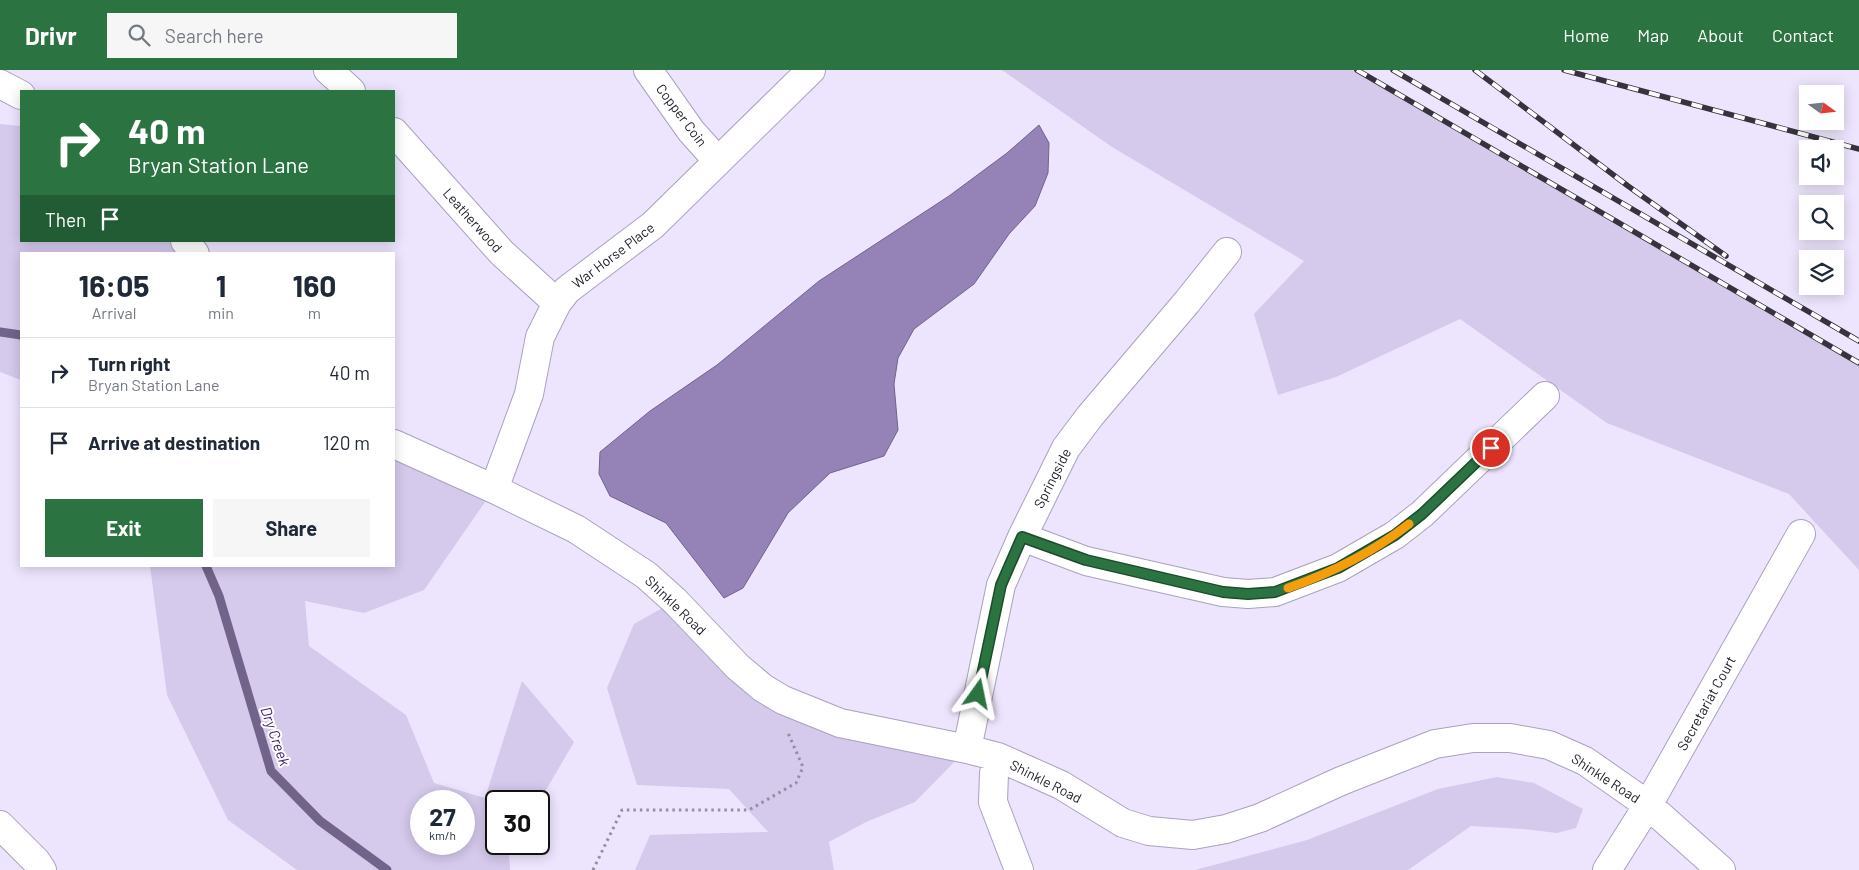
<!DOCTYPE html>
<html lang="en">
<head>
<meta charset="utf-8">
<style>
  :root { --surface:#fff; --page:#f6f6f7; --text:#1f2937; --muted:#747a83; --line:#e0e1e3; --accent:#2b7441 }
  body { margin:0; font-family:Barlow,sans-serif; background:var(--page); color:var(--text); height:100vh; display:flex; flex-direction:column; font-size:19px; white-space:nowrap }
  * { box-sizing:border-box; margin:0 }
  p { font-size:16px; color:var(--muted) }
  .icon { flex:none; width:28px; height:28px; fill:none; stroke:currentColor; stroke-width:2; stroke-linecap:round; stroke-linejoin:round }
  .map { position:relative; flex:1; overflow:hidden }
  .details { position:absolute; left:20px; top:182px; width:375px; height:315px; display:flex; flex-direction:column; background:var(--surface); border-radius:0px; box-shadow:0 2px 12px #0003 }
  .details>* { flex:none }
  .top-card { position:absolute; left:20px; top:20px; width:375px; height:152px; border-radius:0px; box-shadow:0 2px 12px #0003; background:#2b7441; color:#fff; overflow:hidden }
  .needle { width:32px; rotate:105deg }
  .controls { position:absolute; left:1799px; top:15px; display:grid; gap:10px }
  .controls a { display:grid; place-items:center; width:45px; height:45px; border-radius:0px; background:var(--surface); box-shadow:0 2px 12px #0003; font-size:25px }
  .speed { position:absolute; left:410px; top:720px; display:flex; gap:10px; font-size:25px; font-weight:700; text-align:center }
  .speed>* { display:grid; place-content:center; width:65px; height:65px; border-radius:50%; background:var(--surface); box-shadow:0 2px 12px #0003; line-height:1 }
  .speed small { font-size:12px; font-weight:400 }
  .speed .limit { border:2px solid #111; border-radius:8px; background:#fff; color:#111 }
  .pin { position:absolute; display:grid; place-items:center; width:42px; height:42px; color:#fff; margin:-21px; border:2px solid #fff; border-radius:50%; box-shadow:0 1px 5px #0007 }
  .me { position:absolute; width:55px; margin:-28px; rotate:12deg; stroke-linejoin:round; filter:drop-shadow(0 0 4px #0008) }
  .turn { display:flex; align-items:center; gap:18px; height:105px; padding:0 25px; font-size:22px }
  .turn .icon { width:65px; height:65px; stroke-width:2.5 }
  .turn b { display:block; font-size:35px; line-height:42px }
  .then { display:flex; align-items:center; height:48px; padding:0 25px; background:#0003; gap:10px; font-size:19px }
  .eta { display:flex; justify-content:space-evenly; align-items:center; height:85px; text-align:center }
  .eta b { font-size:30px; font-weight:700; line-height:35px }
  .action { display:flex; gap:10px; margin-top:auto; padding:10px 25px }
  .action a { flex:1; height:58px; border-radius:0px; background:var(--accent); color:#fff; font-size:20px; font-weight:700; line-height:58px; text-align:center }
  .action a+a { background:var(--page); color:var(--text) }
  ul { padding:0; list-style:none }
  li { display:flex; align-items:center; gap:15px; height:70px; padding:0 25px; border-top:1px solid var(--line) }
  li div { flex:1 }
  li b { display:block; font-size:19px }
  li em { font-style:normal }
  header { display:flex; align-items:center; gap:30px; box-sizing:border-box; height:70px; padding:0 25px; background:var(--accent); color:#fff }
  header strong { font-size:24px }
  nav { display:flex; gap:28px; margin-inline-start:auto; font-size:18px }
  .search { width:350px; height:45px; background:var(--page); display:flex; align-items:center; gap:12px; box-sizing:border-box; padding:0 18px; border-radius:0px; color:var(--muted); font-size:19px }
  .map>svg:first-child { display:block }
  .green { fill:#d5c9ec; fill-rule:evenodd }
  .water { fill:#9582b6; stroke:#71638a }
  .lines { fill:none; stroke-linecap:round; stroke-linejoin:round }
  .stream { stroke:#71638a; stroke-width:9 }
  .minor-casing { stroke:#aaa1bc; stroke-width:30 }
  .path { stroke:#958ea0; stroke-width:3; stroke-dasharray:2.5 4; stroke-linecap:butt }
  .minor { stroke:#fff; stroke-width:28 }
  .rail-casing { stroke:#37323e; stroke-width:5.5 }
  .rail { stroke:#fff; stroke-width:4; stroke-dasharray:11; stroke-linecap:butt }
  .route-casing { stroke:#1c4b2a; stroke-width:12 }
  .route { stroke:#2b7441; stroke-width:9 }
  .slow { stroke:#f59e0b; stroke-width:9 }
  .labels { text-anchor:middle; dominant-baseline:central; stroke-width:4; stroke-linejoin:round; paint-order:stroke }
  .street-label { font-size:14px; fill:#1e1a24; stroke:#fff }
  .water-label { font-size:15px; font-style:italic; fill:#412566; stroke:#fff }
</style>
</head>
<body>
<header>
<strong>Drivr</strong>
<div class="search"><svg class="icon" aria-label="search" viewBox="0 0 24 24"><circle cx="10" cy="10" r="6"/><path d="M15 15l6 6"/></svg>Search here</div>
<nav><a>Home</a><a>Map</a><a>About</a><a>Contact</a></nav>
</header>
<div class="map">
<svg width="1859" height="800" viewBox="0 0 1859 800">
  <rect width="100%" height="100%" fill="#ede5fd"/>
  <path class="green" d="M1002,0H1357L1859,293V500L1789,424L1607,353L1460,249L1336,307L1278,325L1254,244L1304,191L1112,77Z
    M0,54L21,56V171H185L195,184H21V310L0,302Z
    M394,374L494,419L424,520L364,543L305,531L309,576L406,645L434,713L485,728L522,611L574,672L539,732L496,731V774H514L509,783L510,800H297L228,750L167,625L150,496H394ZM421,731H464V774H421Z
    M675,531L763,618L967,679L915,732L866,752L829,772L834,800H635L650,765L768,762L729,719L637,715L607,618L634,554Z
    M1497,707L1534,713L1583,739L1576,758L1557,763L1524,759L1471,756L1408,800H1195L1307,770L1438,719Z"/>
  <path class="water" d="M1039,55L1049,73L1048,103L1035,136L1009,164L974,214L914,259L898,288L894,314L898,360L884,386L830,403L788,443L743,518L724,528L666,453L610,426L599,404L600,382L650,341L717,295L819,211L949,126L1007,83Z"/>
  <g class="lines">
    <path class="stream" d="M0,262L21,265
      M206,496L219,526L271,701L320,751L387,800"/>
    <g class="minor-casing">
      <path id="minor" d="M328,0L351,21
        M648,0L691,61L717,90
        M0,14L21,25
        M394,62L502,183L557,233
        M185,171L195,184
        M394,374L494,419L576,459L646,505L675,531L738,597L763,618L783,630L840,653L967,679L998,687L1061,715L1123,753L1149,761L1193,765L1226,759L1260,748L1341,711L1435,674L1473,668H1510L1549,675L1585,691L1648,735L1721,800
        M494,419L529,324L540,267L557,233L567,220L653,155L811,0
        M1022,467L1086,491L1223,522L1248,524L1275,522L1338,498L1395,465L1422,444L1545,326
        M967,679L1001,515L1022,467L1066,378L1090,346L1187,232L1227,182
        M998,687L994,703L993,732L1019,800
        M0,755L36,791L42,800
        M1607,800L1648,735L1801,464"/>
    </g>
    <path class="path" d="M593,800L622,740H749L796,713L803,697L788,663"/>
    <use href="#minor" class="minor"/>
    <g class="rail-casing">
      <path id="rail" d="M1357,0L1859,293
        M1393,0L1859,271
        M1475,0L1628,116L1726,186
        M1564,0L1859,79"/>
    </g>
    <use href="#rail" class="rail"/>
  </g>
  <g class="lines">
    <g class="route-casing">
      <path id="route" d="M978,624L1001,515L1022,467L1086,490L1223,522L1248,524L1275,522L1338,498L1395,465L1422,444L1491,378"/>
    </g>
    <use href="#route" class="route"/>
    <path class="slow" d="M1288,518C1331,503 1373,482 1409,454"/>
  </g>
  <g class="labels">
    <g class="street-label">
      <text transform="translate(682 45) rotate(53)">Copper Coin</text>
      <text transform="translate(473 150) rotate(48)">Leatherwood</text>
      <text transform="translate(613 185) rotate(-37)">War Horse Place</text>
      <text transform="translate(1052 408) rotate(-63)">Springside</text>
      <text transform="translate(676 535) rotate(44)">Shinkle Road</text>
      <text transform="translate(1706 633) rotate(-61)">Secretariat Court</text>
      <text transform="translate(1606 708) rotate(33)">Shinkle Road</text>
      <text transform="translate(1046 711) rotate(27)">Shinkle Road</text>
    </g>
    <g class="water-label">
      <text transform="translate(276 666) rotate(71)">Dry Creek</text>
    </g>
  </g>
</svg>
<div class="controls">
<a><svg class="needle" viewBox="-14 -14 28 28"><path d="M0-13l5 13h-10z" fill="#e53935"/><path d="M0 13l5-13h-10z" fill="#747a83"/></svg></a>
<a><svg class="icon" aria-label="sound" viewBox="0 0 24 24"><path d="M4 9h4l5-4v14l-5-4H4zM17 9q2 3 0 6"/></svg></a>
<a><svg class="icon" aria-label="search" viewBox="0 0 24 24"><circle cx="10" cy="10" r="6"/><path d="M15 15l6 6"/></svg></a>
<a><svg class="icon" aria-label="layers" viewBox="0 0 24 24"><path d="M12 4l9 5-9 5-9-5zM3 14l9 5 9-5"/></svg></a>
</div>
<div class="speed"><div>27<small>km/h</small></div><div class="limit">30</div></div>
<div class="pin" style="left:1491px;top:378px;background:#d93025"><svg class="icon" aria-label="arrive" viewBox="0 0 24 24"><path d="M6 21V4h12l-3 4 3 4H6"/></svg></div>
<svg class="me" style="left:978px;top:624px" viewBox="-20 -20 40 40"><path d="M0-17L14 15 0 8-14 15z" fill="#2b7441" stroke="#fff" stroke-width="4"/></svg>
<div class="top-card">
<div class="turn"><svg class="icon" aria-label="right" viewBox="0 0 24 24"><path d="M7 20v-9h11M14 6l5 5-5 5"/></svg><div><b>40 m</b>Bryan Station Lane</div></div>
<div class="then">Then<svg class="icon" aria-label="arrive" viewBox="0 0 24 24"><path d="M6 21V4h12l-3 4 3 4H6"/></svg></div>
</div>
<section class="details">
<div class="eta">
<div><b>16:05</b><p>Arrival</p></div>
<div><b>1</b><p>min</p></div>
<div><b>160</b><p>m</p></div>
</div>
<ul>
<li><svg class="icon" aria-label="right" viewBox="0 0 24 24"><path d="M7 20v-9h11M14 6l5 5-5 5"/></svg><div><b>Turn right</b><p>Bryan Station Lane</p></div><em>40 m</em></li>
<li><svg class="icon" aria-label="arrive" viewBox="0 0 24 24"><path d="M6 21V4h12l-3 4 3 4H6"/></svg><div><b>Arrive at destination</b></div><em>120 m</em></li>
</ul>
<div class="action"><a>Exit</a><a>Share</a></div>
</section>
</div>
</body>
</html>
